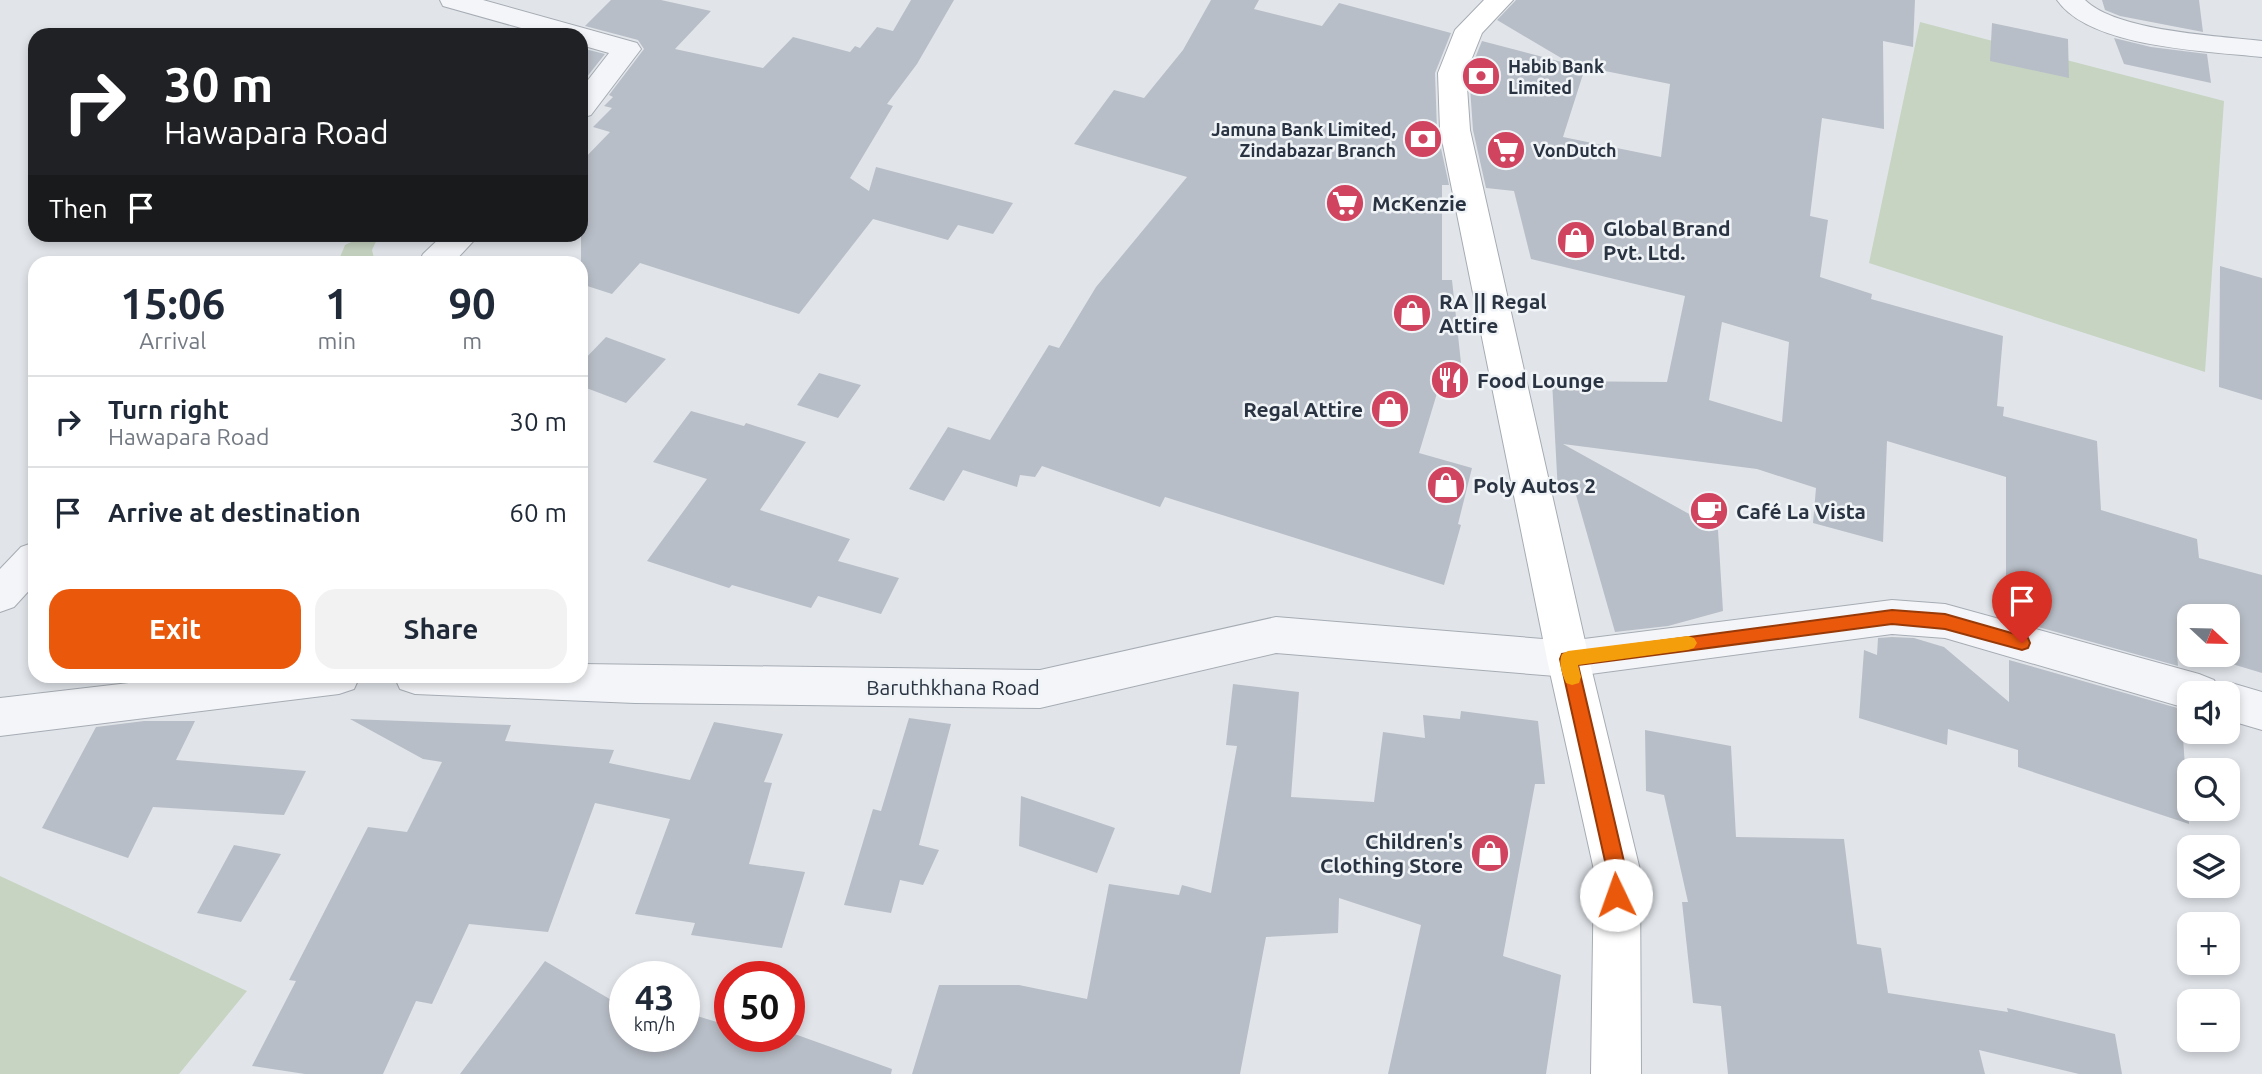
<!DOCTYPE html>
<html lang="en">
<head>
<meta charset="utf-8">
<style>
  :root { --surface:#fff; --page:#f2f2f3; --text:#1f2937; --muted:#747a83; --line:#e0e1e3; --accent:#ea580c }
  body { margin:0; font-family:Ubuntu,sans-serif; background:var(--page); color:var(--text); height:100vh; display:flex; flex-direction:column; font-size:26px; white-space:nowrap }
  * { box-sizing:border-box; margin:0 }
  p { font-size:23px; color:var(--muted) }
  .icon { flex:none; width:38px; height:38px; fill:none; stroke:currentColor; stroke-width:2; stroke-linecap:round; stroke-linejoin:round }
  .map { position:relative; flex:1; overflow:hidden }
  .panel { position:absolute; left:28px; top:256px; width:560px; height:427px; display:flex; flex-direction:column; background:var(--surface); border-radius:21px; box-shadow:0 4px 10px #0003 }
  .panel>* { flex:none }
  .guide { position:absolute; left:28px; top:28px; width:560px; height:214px; border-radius:21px; box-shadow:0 4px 10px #0003; background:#202124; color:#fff; overflow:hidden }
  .needle { width:46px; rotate:112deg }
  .tools { position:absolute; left:2177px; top:604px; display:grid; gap:14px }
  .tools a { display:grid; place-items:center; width:63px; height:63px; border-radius:14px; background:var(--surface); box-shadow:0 4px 10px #0003; font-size:35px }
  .speed { position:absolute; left:609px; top:961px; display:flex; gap:14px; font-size:35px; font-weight:700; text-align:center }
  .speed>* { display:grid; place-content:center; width:91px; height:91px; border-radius:50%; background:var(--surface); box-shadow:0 4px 10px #0003; line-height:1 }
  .speed small { font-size:18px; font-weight:400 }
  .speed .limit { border:10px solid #d22; background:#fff; color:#111 }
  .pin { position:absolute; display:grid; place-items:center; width:60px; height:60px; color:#fff; margin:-72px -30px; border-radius:50% 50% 50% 0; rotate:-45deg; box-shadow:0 0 7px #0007 }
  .pin .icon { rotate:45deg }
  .me { position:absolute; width:77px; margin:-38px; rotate:357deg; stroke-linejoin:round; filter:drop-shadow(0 0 5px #0008) }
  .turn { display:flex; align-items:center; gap:24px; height:147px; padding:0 21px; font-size:32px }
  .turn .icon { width:91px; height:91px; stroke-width:2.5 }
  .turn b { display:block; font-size:49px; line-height:60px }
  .then { display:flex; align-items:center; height:66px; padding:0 21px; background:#0003; gap:14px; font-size:26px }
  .eta { display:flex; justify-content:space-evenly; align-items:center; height:119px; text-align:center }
  .eta b { font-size:42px; font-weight:700; line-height:49px }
  .action { display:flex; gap:14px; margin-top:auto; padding:14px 21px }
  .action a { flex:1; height:80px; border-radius:21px; background:var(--accent); color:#fff; font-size:28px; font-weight:700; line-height:80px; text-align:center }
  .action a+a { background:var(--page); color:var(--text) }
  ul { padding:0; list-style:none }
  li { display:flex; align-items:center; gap:21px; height:91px; padding:0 21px; border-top:2px solid var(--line) }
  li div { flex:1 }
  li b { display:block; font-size:26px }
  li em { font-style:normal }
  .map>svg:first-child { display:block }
  .green { fill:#c7d4c2 }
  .building { fill:#b8bec7; fill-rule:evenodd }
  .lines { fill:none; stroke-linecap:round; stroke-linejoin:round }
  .minor-casing { stroke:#a6acb4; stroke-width:2 }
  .tertiary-casing { stroke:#a6acb4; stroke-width:2 }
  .secondary-casing { stroke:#a6acb4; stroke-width:2 }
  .minor { fill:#f4f5f8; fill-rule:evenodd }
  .tertiary { fill:#f4f5f8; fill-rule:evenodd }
  .secondary { fill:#fff; fill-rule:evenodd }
  .route { fill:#ea580c; stroke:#983908; stroke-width:2 }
  .slow { fill:#f59e0b }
  .labels { text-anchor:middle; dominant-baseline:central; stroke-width:5; stroke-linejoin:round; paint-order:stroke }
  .far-poi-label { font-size:18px; font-weight:bold; fill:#293342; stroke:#f0f4f7; text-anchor:start }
  .poi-label { font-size:21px; font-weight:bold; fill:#293342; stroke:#f0f4f7; text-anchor:start }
  .street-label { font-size:21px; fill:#293342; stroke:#f0f4f7 }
</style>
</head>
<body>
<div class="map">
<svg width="2262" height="1074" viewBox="0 0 2262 1074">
  <rect width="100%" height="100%" fill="#e1e5ea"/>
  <path class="green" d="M1920,22L2224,101L2205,372L1869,263Z
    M366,235H379L372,250L375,262H338L345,245Z
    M0,876L247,991L179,1074H0Z"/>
  <path class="building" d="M611,0H661L711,11L675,49L763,68L793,37L850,52L855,46L860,48L877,27L893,31L911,0H954L917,64L887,104L893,106L850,178L869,191L876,167L1013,203L993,234L958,225L948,240L873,219L799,314L640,263L612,294L581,284V162L610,132L593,127L612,108L604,106L613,97L609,95L644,49L638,40L585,26Z
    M1211,0H1259L1254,9L1322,26L1339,3L1451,33L1435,73L1437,130L1449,185H1442V280H1452L1461,363L1447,360L1419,453L1472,468L1458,524L1461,525L1444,585L1165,497L1160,507L1042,466L1035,477L1020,475L1017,487L963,470L944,501L909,489L948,427L990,440L1049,345L1059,348L1096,287L1187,177L1074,144L1114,90L1144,98L1183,50Z
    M1516,0H1915L1913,47L1883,41L1884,129L1822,118L1810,216L1828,220L1820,277L1872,294L1871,299L2003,336L1997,406L2004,407L2003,416L2097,441L2101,510L2197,539L2199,558L2262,575V673L2199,654H2228V616H2189V652L2183,650L2184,656L2177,654L2178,666L2010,619L2011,592L2006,591V477L1887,441L1883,542L1813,523L1816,488L1757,469L1563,444L1718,530L1723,611L1668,626L1615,632L1576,495L1558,493L1552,381L1667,382L1685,296L1531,259L1514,191L1486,188L1473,130L1469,73L1482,41L1573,65L1497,20ZM1575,65L1670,84L1661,157L1563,137L1585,68ZM1722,322L1789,342L1782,422L1709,400Z
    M2102,0H2199L2203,32L2120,16L2105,10Z
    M1992,23L2068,39L2069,78L1990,61Z
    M2114,38L2151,47L2207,54L2211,83L2124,64Z
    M581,48L605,54L582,83L581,82Z
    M2220,266L2262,278V400L2219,387Z
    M606,337L666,359L626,403L581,386V363Z
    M819,373L861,385L838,418L797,405Z
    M691,411L744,426L746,423L806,442L760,510L850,539L838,561L899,578L881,614L818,596L811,608L732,585L729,588L647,561L707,479L653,462Z
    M1892,637L1914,638L1944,647L2009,702V660L2181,709L2189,824L2018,767V750L1948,729L1947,745L1859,718L1864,650L1877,655L1878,638Z
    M1233,684L1299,692L1291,797L1374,802L1383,732L1425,738L1423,715L1460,719L1461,711L1538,721L1545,784H1535L1503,956L1561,975L1546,1074H1388L1421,925L1339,898L1338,933L1266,937L1240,1074H912L939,985H1019L1087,999L1109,884L1179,895L1182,885L1211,893L1237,746L1226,745Z
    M909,718L951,724L919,845L939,850L923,885L900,880L891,913L844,905L873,809L881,811Z
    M350,719L511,725L505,741L614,750L609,763L690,780L714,722L783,734L764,782L772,783L749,864L805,872L782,948L691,935L695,923L635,914L670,819L595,803L548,932L469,924L432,1004L416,1001L383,1074H305L252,1066L296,981L289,980L368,827L407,832L442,762L423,759Z
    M144,721H195L176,760L306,771L284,815L153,807L128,858L42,828L96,727Z
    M1645,730L1731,746L1736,837L1844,839L1857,944L1881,948L1888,993L2008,1012L2007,1008L2115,1034L2122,1074H2079L1979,1050L1985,1074H1728L1721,1006L1693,1003L1682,902H1688L1664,795L1646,791Z
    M1021,796L1115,828L1097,873L1019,846Z
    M234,845L281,854L241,922L197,913Z
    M545,961L625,1008V1036H687L697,1016L730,1026V1036H789V1032L892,1069L891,1074H460Z"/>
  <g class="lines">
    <g class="minor-casing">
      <path id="minor" d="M440,0H483L637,43L641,49L591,115L581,118V89L609,53L581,45V35H546L443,6Z
        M2057,0H2085C2116,31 2218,36 2262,41V57C2207,51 2090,48 2057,0Z
        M444,234H480L454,262H419L423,254Z
        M35,542V584L14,607L0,612V569L21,547Z
        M1276,617L1568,641L1583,646L1589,659L1583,672L1568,677L1276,653L1040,708L635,703L415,694L400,689L394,676H581V664L1040,670Z
        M189,676H360L354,689L339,694L0,736V698Z"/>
    </g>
    <g class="tertiary-casing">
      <path id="tertiary" d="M1892,600L1945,604L2199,674L2214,680L2217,686L2228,682L2262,692V730L2228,720V693H2189V709L1945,638L1892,634L1568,677L1553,672L1547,659L1553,646L1568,641Z"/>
    </g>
    <g class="secondary-casing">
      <path id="secondary" d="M1484,0H1513L1482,33L1466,73L1470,130L1589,659L1640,870L1641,1074H1591L1594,870L1547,659L1440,130L1438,73L1455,30Z"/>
    </g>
    <use href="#minor" class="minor"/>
    <use href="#tertiary" class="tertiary"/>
    <use href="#secondary" class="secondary"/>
  </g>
  <path class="route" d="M1892,610L1945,614L2022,636L2028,638L2030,643L2028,648L2022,650L1945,629L1892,624L1578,665L1626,870V895L1623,902L1616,905L1610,902L1607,895V870L1560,659L1562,654Z"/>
  <path class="slow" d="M1688,636L1694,638L1697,643L1694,648L1688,650L1578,665L1581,677L1579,683L1572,685L1566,683C1562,674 1558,662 1562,654L1568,651Z"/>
  <defs>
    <g id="bank-disc" transform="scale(2.0125)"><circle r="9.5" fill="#d14460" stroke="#f0f4f7"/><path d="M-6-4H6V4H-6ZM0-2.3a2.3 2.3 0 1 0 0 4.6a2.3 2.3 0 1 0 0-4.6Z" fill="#fff"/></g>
    <g id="supermarket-disc" transform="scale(2.0125)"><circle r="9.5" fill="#d14460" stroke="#f0f4f7"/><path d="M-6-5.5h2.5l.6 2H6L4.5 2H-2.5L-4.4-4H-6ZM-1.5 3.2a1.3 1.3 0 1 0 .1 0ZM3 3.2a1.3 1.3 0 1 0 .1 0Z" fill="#fff"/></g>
    <g id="shop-disc" transform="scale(2.0125)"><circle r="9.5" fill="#d14460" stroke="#f0f4f7"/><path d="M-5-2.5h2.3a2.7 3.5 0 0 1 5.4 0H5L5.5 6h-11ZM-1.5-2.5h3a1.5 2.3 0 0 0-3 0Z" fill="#fff"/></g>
    <g id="restaurant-disc" transform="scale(2.0125)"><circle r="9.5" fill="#d14460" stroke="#f0f4f7"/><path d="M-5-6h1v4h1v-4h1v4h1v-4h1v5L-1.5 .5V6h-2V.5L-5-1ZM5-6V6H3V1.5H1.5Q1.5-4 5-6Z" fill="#fff"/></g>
    <g id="cafe-disc" transform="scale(2.0125)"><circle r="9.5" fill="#d14460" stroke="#f0f4f7"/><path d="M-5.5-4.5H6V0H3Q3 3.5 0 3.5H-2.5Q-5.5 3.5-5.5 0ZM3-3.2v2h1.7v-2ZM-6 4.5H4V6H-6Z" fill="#fff"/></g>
  </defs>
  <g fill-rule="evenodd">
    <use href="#bank-disc" x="1481" y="76"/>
    <use href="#bank-disc" x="1423" y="139"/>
    <use href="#supermarket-disc" x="1506" y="150"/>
    <use href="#supermarket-disc" x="1345" y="203"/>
    <use href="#shop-disc" x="1576" y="240"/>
    <use href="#shop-disc" x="1412" y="313"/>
    <use href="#restaurant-disc" x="1450" y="380"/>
    <use href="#shop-disc" x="1390" y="409"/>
    <use href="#shop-disc" x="1446" y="485"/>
    <use href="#cafe-disc" x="1709" y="511"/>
    <use href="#shop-disc" x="1490" y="853"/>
  </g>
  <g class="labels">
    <g class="far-poi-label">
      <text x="1508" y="66">Habib Bank<tspan x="1508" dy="21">Limited</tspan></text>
      <text x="1396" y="129" text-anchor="end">Jamuna Bank Limited,<tspan x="1396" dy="21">Zindabazar Branch</tspan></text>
      <text x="1533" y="150">VonDutch</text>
    </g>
    <g class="poi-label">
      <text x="1372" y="203">McKenzie</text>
      <text x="1603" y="228">Global Brand<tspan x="1603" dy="24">Pvt. Ltd.</tspan></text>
      <text x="1439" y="301">RA || Regal<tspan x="1439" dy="24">Attire</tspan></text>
      <text x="1477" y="380">Food Lounge</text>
      <text x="1363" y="409" text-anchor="end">Regal Attire</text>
      <text x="1473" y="485">Poly Autos 2</text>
      <text x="1736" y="511">Café La Vista</text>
      <text x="1463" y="841" text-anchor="end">Children's<tspan x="1463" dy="24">Clothing Store</tspan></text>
    </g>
    <g class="street-label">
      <text x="953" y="687">Baruthkhana Road</text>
    </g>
  </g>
</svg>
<div class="tools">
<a><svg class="needle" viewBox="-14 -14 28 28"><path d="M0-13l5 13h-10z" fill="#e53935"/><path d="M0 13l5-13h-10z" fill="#747a83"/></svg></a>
<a><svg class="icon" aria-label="sound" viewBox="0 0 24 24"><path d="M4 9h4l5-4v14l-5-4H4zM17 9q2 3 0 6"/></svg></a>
<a><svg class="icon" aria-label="search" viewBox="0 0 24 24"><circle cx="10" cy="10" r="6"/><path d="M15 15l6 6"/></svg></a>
<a><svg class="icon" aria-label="layers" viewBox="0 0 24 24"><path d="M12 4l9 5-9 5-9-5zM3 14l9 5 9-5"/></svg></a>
<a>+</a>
<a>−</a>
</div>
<div class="speed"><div>43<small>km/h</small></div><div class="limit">50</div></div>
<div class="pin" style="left:2022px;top:643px;background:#d93025"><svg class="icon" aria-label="arrive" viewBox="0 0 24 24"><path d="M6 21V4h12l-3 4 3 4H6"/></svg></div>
<svg class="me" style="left:1616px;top:895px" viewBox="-20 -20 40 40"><circle r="19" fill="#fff"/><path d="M0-13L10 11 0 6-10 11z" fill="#ea580c"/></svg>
<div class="guide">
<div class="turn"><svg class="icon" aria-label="right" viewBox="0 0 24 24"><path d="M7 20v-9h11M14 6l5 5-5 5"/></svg><div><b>30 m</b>Hawapara Road</div></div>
<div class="then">Then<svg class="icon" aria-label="arrive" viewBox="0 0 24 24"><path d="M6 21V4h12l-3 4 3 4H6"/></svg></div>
</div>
<section class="panel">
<div class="eta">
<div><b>15:06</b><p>Arrival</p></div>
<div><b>1</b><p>min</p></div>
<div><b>90</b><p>m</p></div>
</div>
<ul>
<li><svg class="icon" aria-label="right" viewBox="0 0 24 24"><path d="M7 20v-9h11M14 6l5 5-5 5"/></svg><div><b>Turn right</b><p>Hawapara Road</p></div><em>30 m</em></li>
<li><svg class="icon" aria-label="arrive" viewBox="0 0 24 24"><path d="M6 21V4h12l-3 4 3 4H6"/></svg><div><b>Arrive at destination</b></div><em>60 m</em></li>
</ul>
<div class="action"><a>Exit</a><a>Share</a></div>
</section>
</div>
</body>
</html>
